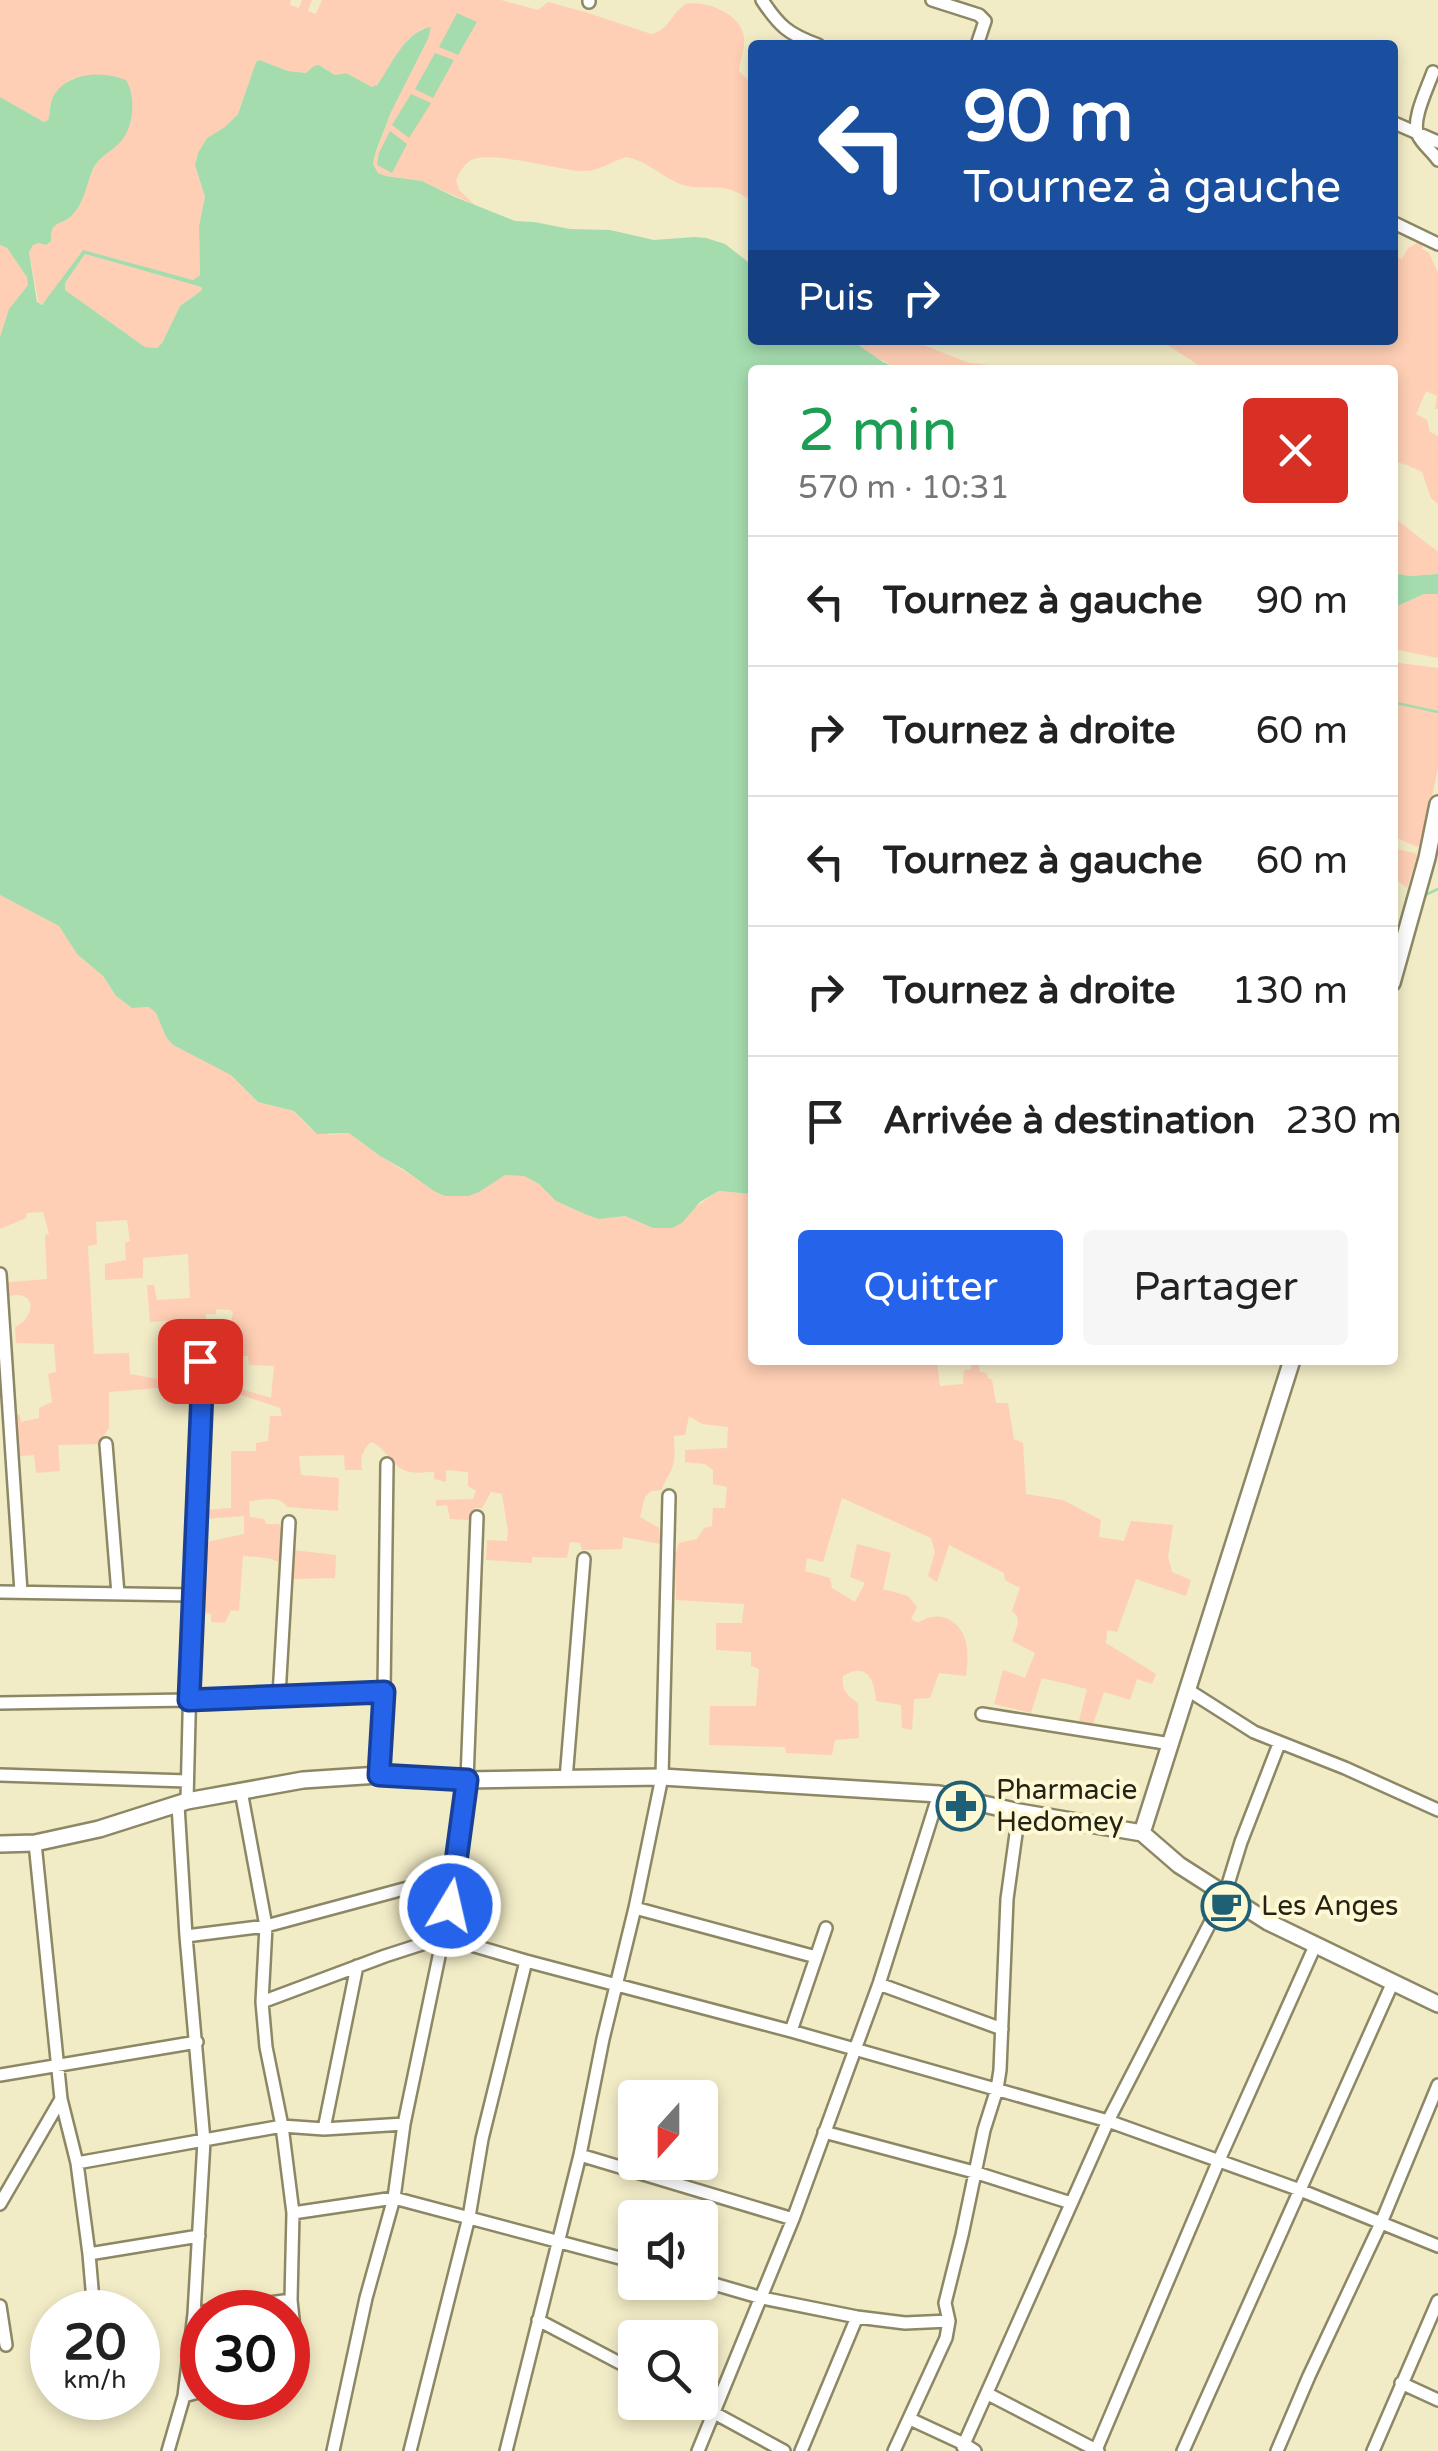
<!DOCTYPE html>
<html lang="fr">
<head>
<meta charset="utf-8">
<style>
  :root { --surface:#fff; --page:#f6f6f6; --text:#222; --muted:#767676; --line:#e0e0e0; --accent:#2563eb }
  body { margin:0; font-family:"Varela Round",sans-serif; background:var(--page); color:var(--text); height:100vh; display:flex; flex-direction:column; font-size:38px; white-space:nowrap }
  * { box-sizing:border-box; margin:0 }
  p { font-size:32px; color:var(--muted) }
  .icon { flex:none; width:55px; height:55px; fill:none; stroke:currentColor; stroke-width:2; stroke-linecap:round; stroke-linejoin:round }
  .map { position:relative; flex:1; overflow:hidden }
  .side { position:absolute; left:748px; top:365px; width:650px; height:1000px; display:flex; flex-direction:column; background:var(--surface); border-radius:10px; box-shadow:0 5px 15px #0003 }
  .side>* { flex:none }
  .top-card { position:absolute; left:748px; top:40px; width:650px; height:305px; border-radius:10px; box-shadow:0 5px 15px #0003; background:#1a4fa0; color:#fff; overflow:hidden }
  .needle { width:65px; rotate:201deg }
  .tools { position:absolute; left:618px; top:2080px; display:grid; gap:20px }
  .tools a { display:grid; place-items:center; width:100px; height:100px; border-radius:10px; background:var(--surface); box-shadow:0 5px 15px #0003; font-size:50px }
  .speed { position:absolute; left:30px; top:2290px; display:flex; gap:20px; font-size:50px; font-weight:700; text-align:center }
  .speed>* { display:grid; place-content:center; width:130px; height:130px; border-radius:50%; background:var(--surface); box-shadow:0 5px 15px #0003; line-height:1 }
  .speed small { font-size:25px; font-weight:400 }
  .speed .limit { border:15px solid #d22; background:#fff; color:#111 }
  .pin { position:absolute; display:grid; place-items:center; width:85px; height:85px; color:#fff; margin:-42px; border-radius:20px; box-shadow:0 5px 15px #0006 }
  .me { position:absolute; width:110px; margin:-55px; rotate:9deg; stroke-linejoin:round; filter:drop-shadow(0 0 8px #0008) }
  .turn { display:flex; align-items:center; gap:35px; height:210px; padding:0 50px; font-size:45px }
  .turn .icon { width:130px; height:130px; stroke-width:2.5 }
  .turn b { display:block; font-size:70px; line-height:85px }
  .then { display:flex; align-items:center; height:95px; padding:0 50px; background:#0003; gap:20px; font-size:38px }
  .round { display:grid; place-items:center; flex:none; width:105px; height:105px; border-radius:10px; background:var(--page) }
  .headline { display:flex; align-items:center; justify-content:space-between; height:170px; padding:0 50px }
  h1 { font-size:60px; font-weight:600; line-height:75px; color:#1e9e55 }
  .action { display:flex; gap:20px; margin-top:auto; padding:20px 50px }
  .action a { flex:1; height:115px; border-radius:10px; background:var(--accent); color:#fff; font-size:40px; font-weight:600; line-height:115px; text-align:center }
  .action a+a { background:var(--page); color:var(--text) }
  ul { padding:0; list-style:none }
  li { display:flex; align-items:center; gap:30px; height:130px; padding:0 50px; border-top:2px solid var(--line) }
  li div { flex:1 }
  li b { display:block; font-size:38px }
  li em { font-style:normal }
  .map>svg:first-child { display:block }
  .green { fill:#fecfb4 }
  .water { fill:#a4dcae; fill-rule:evenodd }
  .lines { fill:none; stroke-linecap:round; stroke-linejoin:round }
  .stream { stroke:#a4dcae; stroke-width:2.5 }
  .minor-casing { stroke:#8c8765; stroke-width:16 }
  .tertiary-casing { stroke:#8c8765; stroke-width:20 }
  .minor { stroke:#fff; stroke-width:11 }
  .tertiary { stroke:#fff; stroke-width:15 }
  .route-casing { stroke:#184099; stroke-width:25 }
  .route { stroke:#2563eb; stroke-width:18 }
  .labels { text-anchor:middle; dominant-baseline:central; stroke-width:8; stroke-linejoin:round; paint-order:stroke }
  .poi-label { font-size:28px; fill:#252315; stroke:#fef9d3; text-anchor:start }
</style>
</head>
<body>
<div class="map">
<svg width="1438" height="2451" viewBox="0 0 1438 2451">
  <rect width="100%" height="100%" fill="#f1ebc6"/>
  <path class="green" d="M0,0H291L290,5L299,8L302,0H312L308,11L316,14L322,0H501L538,10L548,2L585,12L651,34C669,31 671,13 686,4C705,0 738,13 743,33C747,45 740,58 739,71L752,84V201C743,195 735,190 723,188C710,186 696,189 683,185C661,177 650,162 626,157C610,162 599,172 581,171C558,170 488,149 470,161C463,165 459,174 456,180L459,190L475,205L422,181L386,176L378,173L373,164C377,147 385,130 390,114L428,39L423,28L409,39L376,86L372,87L346,73L335,75L323,67L306,73L288,71L259,60L256,62L238,114L225,127L207,138L198,153L195,165L205,197L199,226L200,275L194,280L81,252L46,302L39,305L29,252L33,245C45,240 48,232 56,224C66,217 62,225 70,217C86,202 87,176 99,159C113,141 127,144 130,114L73,78C63,86 52,93 50,106C50,111 50,116 48,120L44,122L0,97Z
    M1419,242L1423,244L1422,249L1429,253L1438,273V409H1435L1437,396L1426,391L1416,414L1427,420L1430,432L1438,436V504L1431,498L1422,472L1407,465L1393,461L1392,370H1206L1160,340H1392L1393,256L1402,259L1408,248Z
    M0,245L7,248L28,277V285L9,309L0,337Z
    M85,254L198,286L202,288L201,291L180,306L162,343L157,348L145,347L65,290V283Z
    M851,340L921,344L969,363L1052,370H903L873,356Z
    M1392,516L1438,552V574L1409,576L1393,573Z
    M1424,594H1438V658L1393,649V608Z
    M1392,662L1438,668V767L1422,845L1417,847L1393,836Z
    M1392,848L1415,853L1417,856L1407,888L1393,877Z
    M0,895L59,926L77,954L103,976L116,996L132,1008L150,1007L156,1013L166,1037L173,1045L232,1075L258,1102L294,1111L309,1127L330,1135L349,1133L380,1156L445,1196L492,1183L504,1175L524,1176L539,1184L557,1201L587,1215L599,1219L625,1216L653,1228L694,1208L719,1191L752,1194V1360L937,1361L940,1386L963,1384L964,1370L971,1369L972,1360H978L980,1372L987,1373L988,1378L992,1380L996,1403H1008L1014,1439L1023,1443L1026,1494L1063,1500L1101,1520L1099,1537L1124,1541L1131,1521L1173,1525L1168,1557L1172,1572L1191,1580L1186,1596L1136,1579L1117,1632L1107,1630L1106,1643L1156,1674L1152,1684L1137,1679L1130,1700L1104,1692L1093,1724L1079,1721L1087,1689L1042,1678L1031,1713L994,1704L1003,1670L1025,1678L1035,1653L1012,1641L1018,1624L1017,1616L1012,1611L1020,1588L1005,1580L1004,1573L949,1545L937,1582L928,1576L935,1552L931,1538L842,1498L823,1562L807,1558L805,1571L830,1578L832,1588L855,1602L865,1583L850,1577L857,1544L891,1553L883,1589L908,1596L917,1607L911,1619L918,1623C941,1607 965,1623 967,1649C968,1658 967,1667 966,1676L939,1673L930,1698L914,1699L912,1730L902,1728L901,1705L876,1701C875,1680 867,1661 843,1676C841,1690 847,1695 858,1703L859,1738L835,1740L832,1755L786,1753L785,1747L709,1745L710,1706H756L759,1669L751,1666V1652L716,1650V1623H742L744,1604L676,1600L675,1555L679,1543L697,1539L704,1528L712,1526L713,1508H725L727,1487L713,1484V1470L705,1464L685,1462V1450L727,1448L728,1427L702,1424L689,1416L685,1435L674,1436C674,1447 676,1458 672,1468C669,1477 664,1481 662,1490L651,1491L645,1497L640,1517L659,1528L661,1544L623,1537L622,1549L582,1550L580,1543L570,1542L567,1558L532,1557V1563L486,1560L487,1540L507,1541L508,1531L502,1494L491,1492L482,1508H475L471,1520L450,1519L447,1505L436,1506V1500L473,1499L476,1491L468,1486V1472L446,1470V1482L434,1479V1472C426,1472 414,1474 406,1471C390,1465 387,1448 371,1442C362,1451 360,1457 362,1470H345L344,1455L299,1456L301,1475L339,1478L338,1511L287,1507C280,1495 262,1500 249,1501L250,1517L264,1519L266,1524H279L283,1532L284,1549L336,1555L335,1578L293,1579C285,1556 264,1558 243,1556L239,1611L231,1610L225,1623L211,1622V1614L196,1611L201,1547L211,1541L244,1534V1516L205,1519V1510L231,1508V1451H256V1443L268,1441L270,1416H282L280,1408L235,1393V1387L271,1398L274,1366L249,1365L248,1356H229L227,1344H211L210,1336L224,1334L223,1326L231,1323L233,1313L230,1310L216,1309V1314H206V1319L150,1322L147,1285H154L157,1300L190,1298L188,1254L143,1258V1278L105,1280V1264L126,1260L125,1243L130,1241L127,1220L96,1222L97,1244L88,1246L94,1354L129,1353L130,1374L157,1379L158,1388L109,1392V1427L99,1444L58,1445L60,1471L36,1473L34,1455L8,1457L2,1395L11,1394L13,1414L20,1415L21,1422L39,1418V1408L52,1402L48,1374L56,1372L54,1344L16,1343L15,1327C31,1320 39,1297 18,1295C16,1294 2,1299 0,1300V1283L47,1279L45,1235L49,1234L43,1212L27,1213L26,1218L0,1229Z"/>
  <path class="water" d="M457,13L477,22L458,55L439,47Z
    M431,27L428,39L390,114C385,130 376,147 373,164L378,173L386,176L422,181L455,197L515,221L534,222L570,229L610,230L654,240L694,237L706,238L725,244L752,265V340H851L883,362L903,370H923H752V1194L719,1191L700,1202L682,1223L672,1228H653L625,1216L599,1219L587,1215L556,1201L539,1184L524,1176L505,1175L479,1192L468,1196H445L434,1191L403,1169L380,1156L349,1133L317,1134L294,1111L258,1102L231,1075L173,1045L166,1037L156,1013L149,1007L132,1008L116,996L103,976L77,954L59,926L0,895V337L9,309L28,285L27,277L7,248L0,245V97L44,122L48,120C51,112 49,105 53,97C66,72 103,70 126,80C136,96 134,127 121,141C111,153 101,154 93,169C87,183 84,202 74,213C63,227 50,218 51,241L46,245L39,243L33,245L29,252L37,302L42,305L83,250L193,280L200,275L199,226L205,197L195,165L198,153L207,138L225,127L238,114L256,62L259,60L288,71L306,73L314,66L319,65L335,75L346,73L372,87L377,85C391,66 405,31 431,27ZM85,254L198,286L202,288L201,291L180,306L162,343L157,348L145,347L65,290V283Z
    M435,53L454,60L433,98L415,89Z
    M411,94L431,103L409,138L392,125Z
    M390,131L407,144L392,173L377,165L379,153Z
    M1393,573L1409,576L1438,574V594H1424L1393,608Z"/>
  <g class="lines">
    <path class="stream" d="M1392,702L1438,712
      M1423,896L1438,889"/>
    <g class="minor-casing">
      <path id="minor" d="M762,0C779,26 788,34 818,45
        M932,0L979,15L985,21L977,45
        M589,2V0
        M1433,72C1428,87 1411,120 1418,135C1422,144 1432,151 1438,160
        M1392,122L1438,142
        M1392,222L1438,244
        M0,1274L21,1592
        M106,1444L118,1594
        M0,1592L192,1595
        M1188,1690L1254,1732L1345,1768L1438,1810
        M279,1696L289,1522
        M0,1703L189,1700L384,1692
        M982,1714L1171,1744
        M1279,1744L1241,1842L1225,1894L1108,2121L1300,2190L1438,2246
        M0,1775L187,1781
        M379,1775L384,1692L387,1464
        M566,1779L584,1559
        M241,1791L266,1926L262,2002L266,2047L282,2126L293,2213L291,2300L296,2347L295,2357L288,2369
        M187,1801L192,1595L202,1391L199,1331
        M35,1843L61,2099L77,2163L89,2254L94,2312
        M635,1908L816,1957
        M186,1936L266,1926L456,1875
        M879,1984L1002,2029
        M262,2002L385,1956L444,1937L526,1961L791,2031L1108,2121L964,2444L975,2451
        M791,2031L826,1928
        M0,2075L197,2042
        M324,2129L357,1966
        M824,2132L974,2172L1071,2203
        M580,2155L793,2219
        M77,2163L282,2126L324,2129L404,2124
        M0,2204L61,2099
        M293,2213L394,2198L635,2262
        M89,2254L199,2236
        M700,2280L762,2298L857,2317L905,2323L949,2321
        M0,2306L6,2345
        M203,2312L291,2300
        M538,2320L635,2371
        M1401,2383L1438,2400
        M988,2394L1098,2451
        M184,2396L202,2391
        M694,2402L784,2451
        M910,2419L964,2444L963,2447
        M1096,2450L1219,2160L1315,1946
        M168,2451L184,2396L194,2314L204,2141L186,1936L178,1805
        M333,2451L366,2298L394,2198L404,2124L456,1875L467,1780L477,1517
        M410,2451L469,2217L482,2139L526,1961
        M506,2451L580,2155L603,2039L635,1908L662,1777L669,1496
        M698,2451L793,2219L879,1984L939,1794
        M801,2451L857,2317
        M894,2451L946,2338L949,2321L945,2303L962,2235L984,2130L997,2089L1000,2070L1007,1899L1019,1812
        M1183,2451L1393,1982
        M1277,2451L1309,2376L1381,2223L1438,2085
        M1373,2451L1438,2301"/>
    </g>
    <g class="tertiary-casing">
      <path id="tertiary" d="M1392,983L1427,858L1438,804
        M1142,1833L1292,1360
        M0,1844L35,1843L99,1829L187,1801L303,1780L379,1775L467,1780L662,1777L939,1794L1019,1812L1142,1833L1179,1865L1268,1922L1438,2004"/>
    </g>
    <use href="#minor" class="minor"/>
    <use href="#tertiary" class="tertiary"/>
  </g>
  <g class="lines">
    <g class="route-casing">
      <path id="route" d="M200,1361L202,1391L189,1700L384,1692L379,1775L467,1780L450,1906"/>
    </g>
    <use href="#route" class="route"/>
  </g>
  <defs>
    <g id="pharmacy-ring" transform="scale(2.5)"><circle r="9.5" fill="#fef9d3" stroke="#206075" stroke-width="1.5"/><path d="M-2-6h4v4h4v4h-4v4h-4v-4h-4v-4h4Z" fill="#206075"/></g>
    <g id="cafe-ring" transform="scale(2.5)"><circle r="9.5" fill="#fef9d3" stroke="#206075" stroke-width="1.5"/><path d="M-5.5-4.5H6V0H3Q3 3.5 0 3.5H-2.5Q-5.5 3.5-5.5 0ZM3-3.2v2h1.7v-2ZM-6 4.5H4V6H-6Z" fill="#206075"/></g>
  </defs>
  <g fill-rule="evenodd">
    <use href="#pharmacy-ring" x="961" y="1806"/>
    <use href="#cafe-ring" x="1226" y="1906"/>
  </g>
  <g class="labels">
    <g class="poi-label">
      <text x="996" y="1790">Pharmacie<tspan x="996" dy="32">Hedomey</tspan></text>
      <text x="1261" y="1906">Les Anges</text>
    </g>
  </g>
</svg>
<div class="tools">
<a><svg class="needle" viewBox="-14 -14 28 28"><path d="M0-13l5 13h-10z" fill="#e53935"/><path d="M0 13l5-13h-10z" fill="#767676"/></svg></a>
<a><svg class="icon" aria-label="sound" viewBox="0 0 24 24"><path d="M4 9h4l5-4v14l-5-4H4zM17 9q2 3 0 6"/></svg></a>
<a><svg class="icon" aria-label="search" viewBox="0 0 24 24"><circle cx="10" cy="10" r="6"/><path d="M15 15l6 6"/></svg></a>
</div>
<div class="speed"><div>20<small>km/h</small></div><div class="limit">30</div></div>
<div class="pin" style="left:200px;top:1361px;background:#d93025"><svg class="icon" aria-label="arrive" viewBox="0 0 24 24"><path d="M6 21V4h12l-3 4 3 4H6"/></svg></div>
<svg class="me" style="left:450px;top:1906px" viewBox="-20 -20 40 40"><circle r="17" fill="#2563eb" stroke="#fff" stroke-width="3"/><path d="M0-11L8 9 0 5-8 9z" fill="#fff"/></svg>
<div class="top-card">
<div class="turn"><svg class="icon" aria-label="left" viewBox="0 0 24 24"><path d="M17 20v-9H6M10 6l-5 5 5 5"/></svg><div><b>90 m</b>Tournez à gauche</div></div>
<div class="then">Puis<svg class="icon" aria-label="right" viewBox="0 0 24 24"><path d="M7 20v-9h11M14 6l5 5-5 5"/></svg></div>
</div>
<section class="side">
<div class="headline"><div><h1>2 min</h1><p>570 m · 10:31</p></div><a class="round" style="background:#d93025;color:#fff"><svg class="icon" aria-label="close" viewBox="0 0 24 24"><path d="M6 6l12 12M18 6L6 18"/></svg></a></div>
<ul>
<li><svg class="icon" aria-label="left" viewBox="0 0 24 24"><path d="M17 20v-9H6M10 6l-5 5 5 5"/></svg><div><b>Tournez à gauche</b></div><em>90 m</em></li>
<li><svg class="icon" aria-label="right" viewBox="0 0 24 24"><path d="M7 20v-9h11M14 6l5 5-5 5"/></svg><div><b>Tournez à droite</b></div><em>60 m</em></li>
<li><svg class="icon" aria-label="left" viewBox="0 0 24 24"><path d="M17 20v-9H6M10 6l-5 5 5 5"/></svg><div><b>Tournez à gauche</b></div><em>60 m</em></li>
<li><svg class="icon" aria-label="right" viewBox="0 0 24 24"><path d="M7 20v-9h11M14 6l5 5-5 5"/></svg><div><b>Tournez à droite</b></div><em>130 m</em></li>
<li><svg class="icon" aria-label="arrive" viewBox="0 0 24 24"><path d="M6 21V4h12l-3 4 3 4H6"/></svg><div><b>Arrivée à destination</b></div><em>230 m</em></li>
</ul>
<div class="action"><a>Quitter</a><a>Partager</a></div>
</section>
</div>
</body>
</html>
